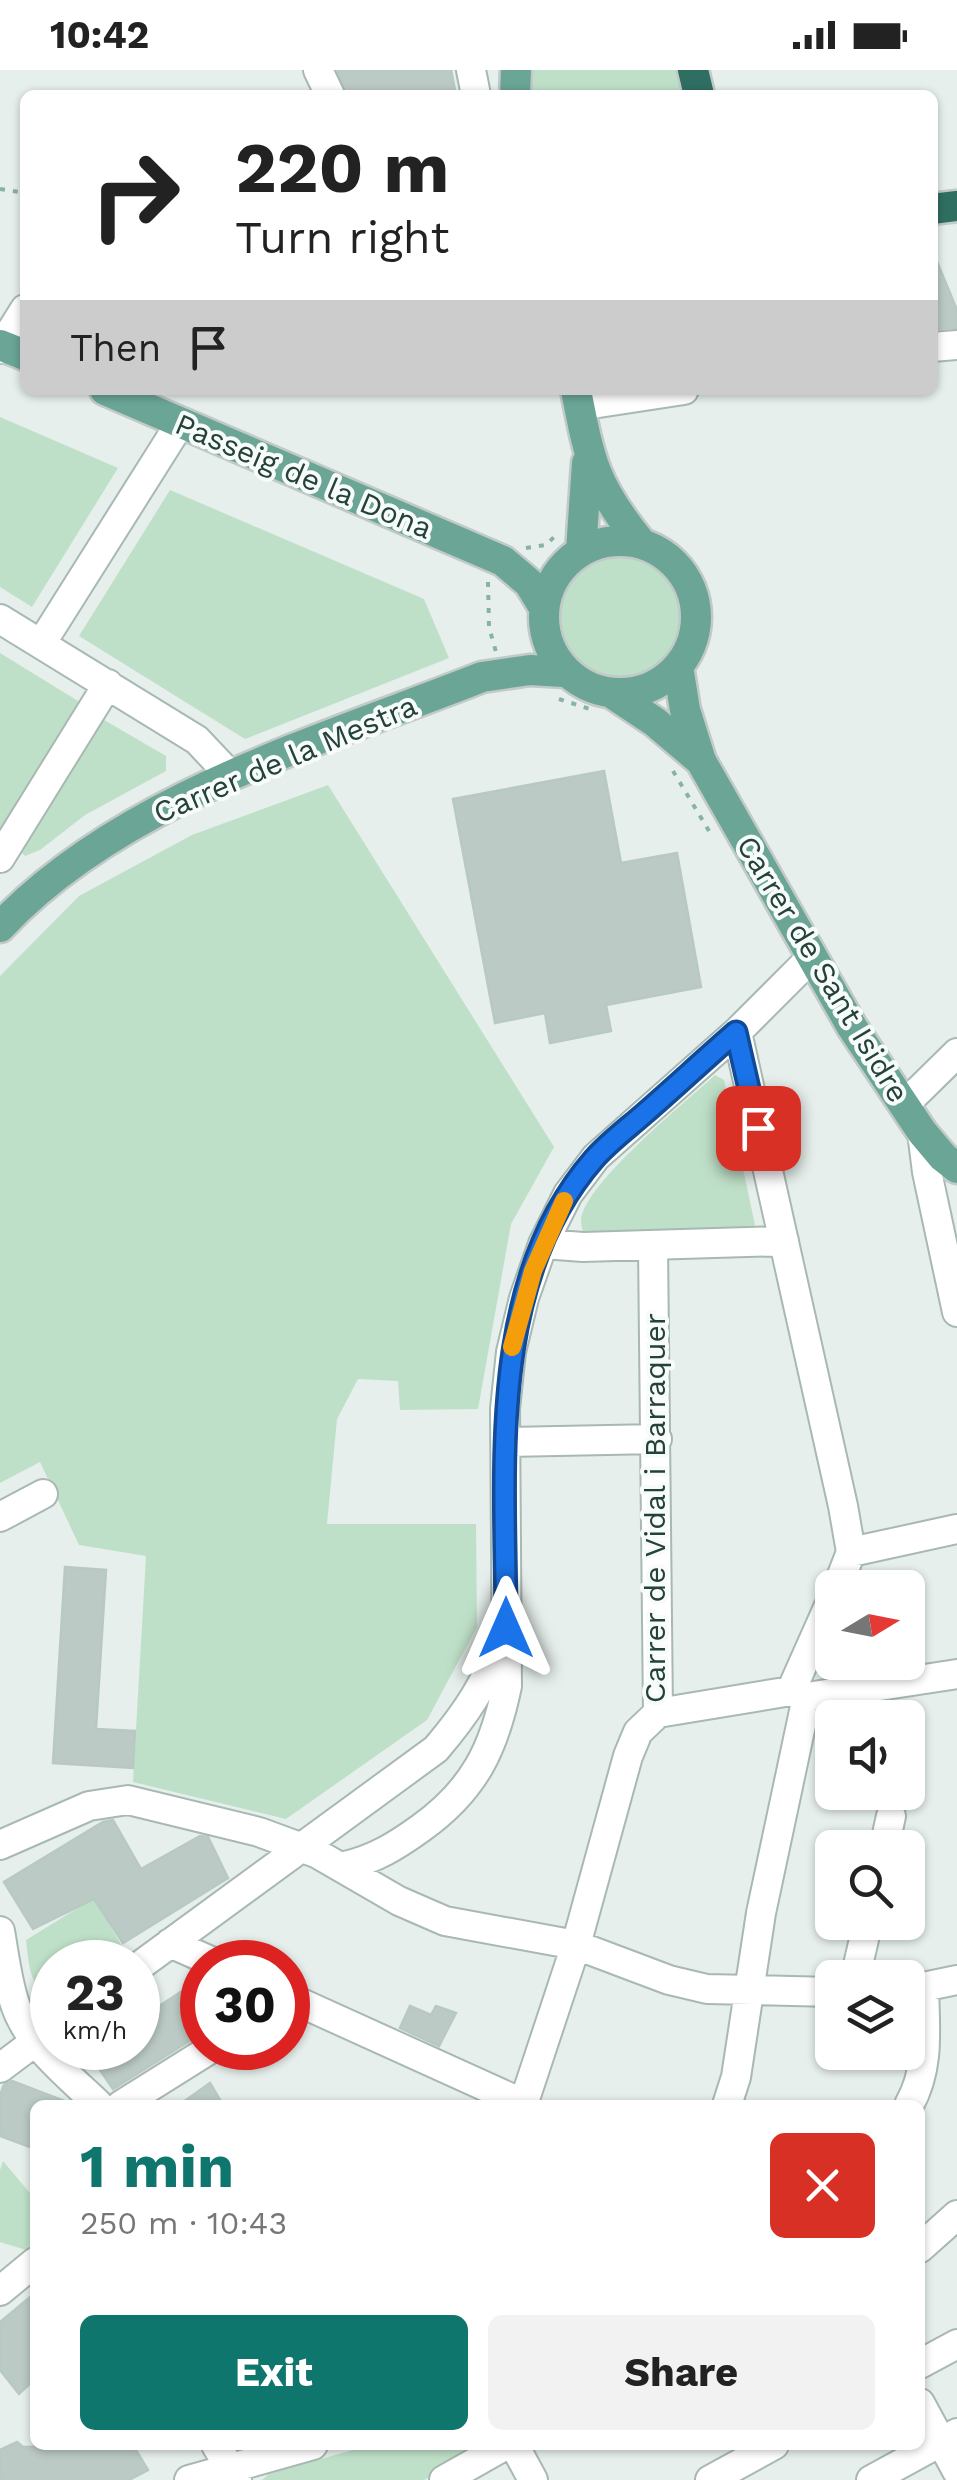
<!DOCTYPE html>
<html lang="en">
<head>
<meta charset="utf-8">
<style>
  :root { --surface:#fff; --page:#f2f2f2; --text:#222; --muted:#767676; --accent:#0f766e }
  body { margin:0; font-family:"Work Sans",sans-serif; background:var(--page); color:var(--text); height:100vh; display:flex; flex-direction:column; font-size:38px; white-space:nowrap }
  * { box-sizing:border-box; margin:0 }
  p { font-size:32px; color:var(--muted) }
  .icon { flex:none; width:55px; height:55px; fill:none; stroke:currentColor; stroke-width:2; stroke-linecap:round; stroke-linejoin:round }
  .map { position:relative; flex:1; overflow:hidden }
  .sheet { position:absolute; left:30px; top:2030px; width:895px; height:350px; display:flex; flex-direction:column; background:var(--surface); border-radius:15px; box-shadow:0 2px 8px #0004 }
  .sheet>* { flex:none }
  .hud { position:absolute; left:20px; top:20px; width:918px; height:305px; border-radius:15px; box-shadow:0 2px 8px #0004; background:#fff; color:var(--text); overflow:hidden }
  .needle { width:65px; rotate:80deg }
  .buttons { position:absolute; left:815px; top:1500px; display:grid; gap:20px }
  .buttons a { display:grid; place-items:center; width:110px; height:110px; border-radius:15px; background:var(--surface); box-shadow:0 2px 8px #0004; font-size:50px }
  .speed { position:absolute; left:30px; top:1870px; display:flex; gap:20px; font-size:50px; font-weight:700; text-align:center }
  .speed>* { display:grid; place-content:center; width:130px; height:130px; border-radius:50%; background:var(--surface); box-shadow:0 2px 8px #0004; line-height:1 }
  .speed small { font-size:25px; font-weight:400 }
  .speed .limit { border:15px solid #d22; background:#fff; color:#111 }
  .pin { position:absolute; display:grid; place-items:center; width:85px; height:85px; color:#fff; margin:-42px; border-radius:20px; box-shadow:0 5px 15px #0006 }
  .me { position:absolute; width:110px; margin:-55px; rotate:0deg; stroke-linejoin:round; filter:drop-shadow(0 0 8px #0008) }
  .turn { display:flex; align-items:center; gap:35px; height:210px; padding:0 50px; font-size:45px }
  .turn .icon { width:130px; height:130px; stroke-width:2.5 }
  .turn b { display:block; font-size:70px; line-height:85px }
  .then { display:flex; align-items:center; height:95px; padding:0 50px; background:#0003; gap:20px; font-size:38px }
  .round { display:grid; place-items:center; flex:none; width:105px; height:105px; border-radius:15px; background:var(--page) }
  .summary { display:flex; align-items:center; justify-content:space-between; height:170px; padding:0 50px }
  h1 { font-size:60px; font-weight:700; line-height:75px; color:var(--accent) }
  .action { display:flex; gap:20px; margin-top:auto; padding:20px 50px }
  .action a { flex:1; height:115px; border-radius:15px; background:var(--accent); color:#fff; font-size:40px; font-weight:700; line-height:115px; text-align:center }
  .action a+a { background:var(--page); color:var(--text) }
  .status { display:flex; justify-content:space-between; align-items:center; height:70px; padding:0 50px; background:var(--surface); direction:ltr }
  .status svg { height:28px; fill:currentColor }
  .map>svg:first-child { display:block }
  .green { fill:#bfe0c8 }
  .building { fill:#bbcac4; stroke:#b8c9c2; stroke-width:2.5 }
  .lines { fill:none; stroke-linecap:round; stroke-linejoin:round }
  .minor-casing { stroke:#a8b8b2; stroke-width:32 }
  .major-casing { stroke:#c2cac8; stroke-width:35 }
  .highway-casing { stroke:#c2cac8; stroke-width:35 }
  .path { stroke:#86b3a5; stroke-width:4; stroke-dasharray:5 8; stroke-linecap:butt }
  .minor { stroke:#fff; stroke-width:28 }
  .major { stroke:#6aa596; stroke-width:30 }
  .highway { stroke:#2f6f62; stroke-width:30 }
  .route-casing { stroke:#114b97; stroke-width:25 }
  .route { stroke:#1a73e8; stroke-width:18 }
  .slow { stroke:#f59e0b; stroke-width:18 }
  .labels { text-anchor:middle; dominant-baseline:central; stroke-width:8; stroke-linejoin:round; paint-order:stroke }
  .street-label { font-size:30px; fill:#24423a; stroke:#f7fbf9 }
</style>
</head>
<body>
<div class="status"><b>10:42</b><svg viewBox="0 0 49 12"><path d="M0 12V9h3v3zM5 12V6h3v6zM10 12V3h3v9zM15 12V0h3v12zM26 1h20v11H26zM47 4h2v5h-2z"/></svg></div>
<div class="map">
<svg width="957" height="2410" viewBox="0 0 957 2410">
  <rect width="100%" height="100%" fill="#e6efeb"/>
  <path class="green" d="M516,0H692V25H515Z
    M0,347L118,398L32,537L0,517Z
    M170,420L424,529L449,588L245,669L79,566Z
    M544 547a76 76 0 1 1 152 0a76 76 0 1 1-152 0Z
    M0,583L83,634L0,766Z
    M99,647L166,686V701L85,745L40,780L25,786L18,779Z
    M328,715L554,1077L511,1154L478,1339L400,1340L398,1311L358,1309L337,1349L327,1454H476L477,1557L427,1650L286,1749L133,1712L146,1486L79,1475L40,1392L0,1413V906L79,826L192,765Z
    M715,1005L724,1010L755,1155L745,1162L584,1166C583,1161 581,1156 581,1150C584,1114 686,1032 715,1005Z
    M94,1828L126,1883L113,1892H52V1926C28,1917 29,1893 26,1870Z
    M3,2091L29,2122L35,2125V2172L26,2180L0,2172V2100Z
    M370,2375H485L424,2410H262L269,2404Z"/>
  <path class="building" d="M337,0H451L456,25H347Z
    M933,182L957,240V258L932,259Z
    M604,701L621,793L677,783L701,917L606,935L611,961L550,973L545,943L495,953L453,729Z
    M65,1497L106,1500L96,1659L135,1661L133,1698L53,1693Z
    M113,1750L141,1799L200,1766L208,1767L228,1808L123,1873L94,1829L33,1859L4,1812L103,1752Z
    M202,1908V1963L113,2019L85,1978H138V1950Z
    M410,1936L431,1945L436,1936L456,1943L439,1976L400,1958Z
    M12,2011L72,2034L35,2035V2079L0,2066V2025L4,2015Z
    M210,2013L223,2035H179Z
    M35,2223V2309L19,2324L0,2300V2252Z
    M17,2372L23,2377L133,2375L148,2400L129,2410H0V2380Z"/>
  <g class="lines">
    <g class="minor-casing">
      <path id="minor" d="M318,0L330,25
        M471,0L476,25
        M932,277L957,275
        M0,279L25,239
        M579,336L684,320
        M0,549L197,670L231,706
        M41,574L181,352
        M0,788L108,614
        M737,962L843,1436L851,1482L837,1518
        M904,1035L957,983
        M922,1062L927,1102L957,1242
        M543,1174L583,1177L784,1171
        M506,1372L657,1369
        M0,1447L43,1424
        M851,1482L957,1459
        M791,1621L832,1529
        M658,1643L791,1621L807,1627L957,1604
        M0,1775L89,1736L128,1730L259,1762L316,1783L399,1831L445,1851L576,1875L669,1910L707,1919L832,1922
        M884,1778L891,1746
        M345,1796C375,1789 396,1776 421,1758C474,1720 494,1679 507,1616L505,1339L511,1282L524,1228L543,1174L568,1124L596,1087L737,962L811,888
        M0,1861C4,1884 7,1909 14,1931C26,1973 69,2006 99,2035
        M170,1873L213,1892
        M138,1897L436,1679C465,1645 487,1613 501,1570
        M855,1908L868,1852
        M909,1920L957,1910
        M288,1927L524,2034
        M0,1998L52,1959
        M121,2035L212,1978
        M523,2035L576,1875L628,1686L638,1662L658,1643L653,1176
        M727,2035L736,2007L761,1843L807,1627
        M909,2035C930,1998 925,1958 924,1917
        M920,2178L957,2145
        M0,2221L35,2192
        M920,2294L957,2274
        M920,2333L957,2401
        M216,2375L237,2410
        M514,2375L533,2410
        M189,2410L313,2375
        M444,2410L506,2375
        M710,2410L774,2375
        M871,2410L957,2363"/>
    </g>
    <g class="major-casing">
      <path id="major" d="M515,25L516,0
        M0,275L25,285
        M105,320L503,491L529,513L543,536
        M576,320C590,392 594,415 641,473
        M544 547a76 76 0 1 1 152 0a76 76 0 1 1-152 0Z
        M581,481L587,393
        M678,596L685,640L701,691L852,957L922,1062L943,1087L957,1098
        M613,624L655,652L701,691
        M0,857C120,729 322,670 482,607L530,600L564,602"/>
    </g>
    <g class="highway-casing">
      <path id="highway" d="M693,0L699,25
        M932,139L957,136"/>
    </g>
    <path class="path" d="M0,119L25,123
      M526,478L546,475L556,465
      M488,512L489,557L496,582
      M559,629L593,640
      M673,701L712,766"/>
    <use href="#minor" class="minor"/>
    <use href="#major" class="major"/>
    <use href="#highway" class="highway"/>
  </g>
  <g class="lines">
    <g class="route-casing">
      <path id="route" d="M506,1558C506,1404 485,1214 594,1089C609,1072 628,1058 645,1043C676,1016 706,988 736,962L758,1058"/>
    </g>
    <use href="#route" class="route"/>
    <path class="slow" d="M512,1277L533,1201L564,1131"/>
  </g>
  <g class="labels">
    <g class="street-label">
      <text transform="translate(304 406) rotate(23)">Passeig de la Dona</text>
      <text transform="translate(285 689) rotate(-23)">Carrer de la Mestra</text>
      <text transform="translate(823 899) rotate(59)">Carrer de Sant Isidre</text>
      <text transform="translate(654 1438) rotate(-90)">Carrer de Vidal i Barraquer</text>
    </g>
  </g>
</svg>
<div class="buttons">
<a><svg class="needle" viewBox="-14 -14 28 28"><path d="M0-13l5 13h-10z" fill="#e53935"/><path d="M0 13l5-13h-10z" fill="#767676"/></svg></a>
<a><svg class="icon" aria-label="sound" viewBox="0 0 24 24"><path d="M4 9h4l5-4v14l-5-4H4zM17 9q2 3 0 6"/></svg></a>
<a><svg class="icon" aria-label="search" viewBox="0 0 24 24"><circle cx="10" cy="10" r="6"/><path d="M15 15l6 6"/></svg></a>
<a><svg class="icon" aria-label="layers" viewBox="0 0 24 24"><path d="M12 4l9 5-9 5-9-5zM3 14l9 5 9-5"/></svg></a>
</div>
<div class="speed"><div>23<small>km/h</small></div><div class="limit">30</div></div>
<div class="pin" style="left:758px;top:1058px;background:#d93025"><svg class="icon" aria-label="arrive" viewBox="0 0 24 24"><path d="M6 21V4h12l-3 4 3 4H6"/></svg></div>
<svg class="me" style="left:506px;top:1558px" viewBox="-20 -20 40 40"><path d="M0-17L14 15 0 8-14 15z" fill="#1a73e8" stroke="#fff" stroke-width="4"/></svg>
<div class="hud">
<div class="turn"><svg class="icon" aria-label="right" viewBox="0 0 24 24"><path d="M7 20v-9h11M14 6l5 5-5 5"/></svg><div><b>220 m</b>Turn right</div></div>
<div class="then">Then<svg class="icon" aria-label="arrive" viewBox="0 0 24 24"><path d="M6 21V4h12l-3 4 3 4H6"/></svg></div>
</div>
<section class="sheet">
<div class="summary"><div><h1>1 min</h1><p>250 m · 10:43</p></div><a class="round" style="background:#d93025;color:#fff"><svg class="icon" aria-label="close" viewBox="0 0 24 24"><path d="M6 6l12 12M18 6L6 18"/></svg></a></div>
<div class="action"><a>Exit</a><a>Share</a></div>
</section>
</div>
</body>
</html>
